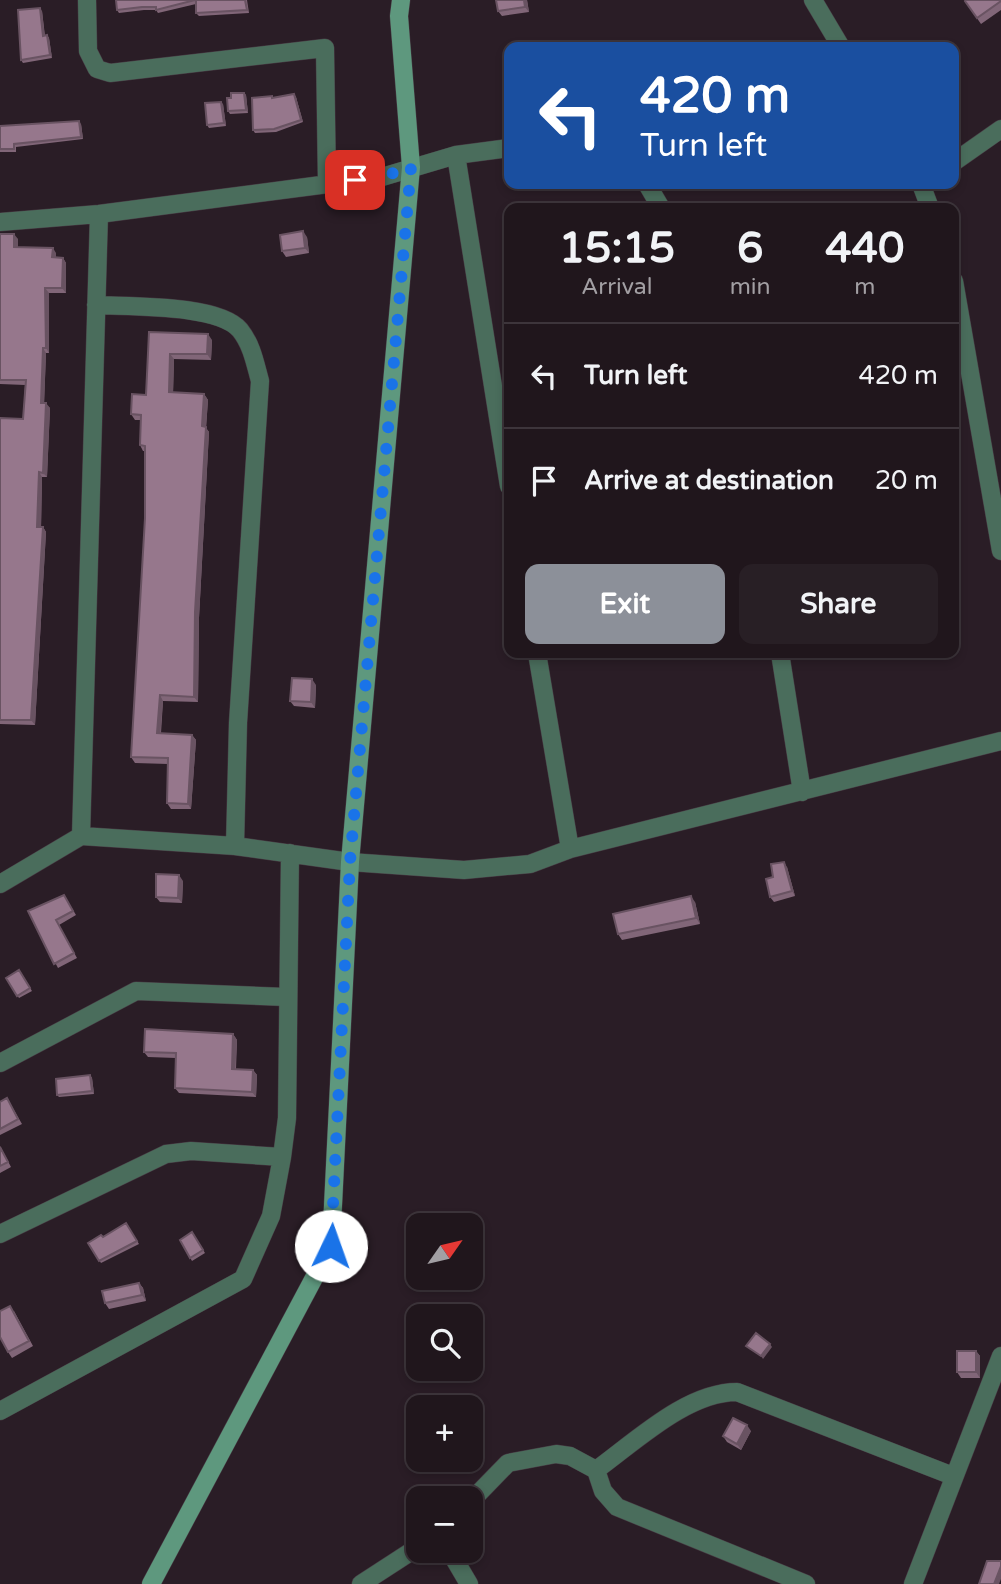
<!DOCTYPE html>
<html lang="en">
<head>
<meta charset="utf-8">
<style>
  :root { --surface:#20161c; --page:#281f25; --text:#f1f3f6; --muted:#a29fa3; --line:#3d353b; --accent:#8c9099 }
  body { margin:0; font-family:"Varela Round",sans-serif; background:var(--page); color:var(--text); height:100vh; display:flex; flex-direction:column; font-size:26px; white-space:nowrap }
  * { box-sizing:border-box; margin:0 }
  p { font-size:23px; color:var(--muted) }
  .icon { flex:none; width:38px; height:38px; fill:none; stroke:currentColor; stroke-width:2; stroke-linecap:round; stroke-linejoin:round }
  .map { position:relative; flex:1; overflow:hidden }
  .side { position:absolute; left:504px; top:203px; width:455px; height:455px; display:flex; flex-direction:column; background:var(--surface); border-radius:14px; box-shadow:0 4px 10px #0003,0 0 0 2px var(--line) }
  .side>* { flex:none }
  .top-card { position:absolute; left:504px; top:42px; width:455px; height:147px; border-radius:14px; box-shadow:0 4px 10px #0003,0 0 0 2px var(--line); background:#1a4fa0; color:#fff; overflow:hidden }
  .needle { width:46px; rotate:56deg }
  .controls { position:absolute; left:406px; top:1213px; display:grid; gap:14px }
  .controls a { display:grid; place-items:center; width:77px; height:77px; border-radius:14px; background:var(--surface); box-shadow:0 4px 10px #0003,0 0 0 2px var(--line); font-size:35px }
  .pin { position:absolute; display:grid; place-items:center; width:60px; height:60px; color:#fff; margin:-30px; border-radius:14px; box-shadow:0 4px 10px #0006 }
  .me { position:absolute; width:77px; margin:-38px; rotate:3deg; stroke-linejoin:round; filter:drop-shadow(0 0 5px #0008) }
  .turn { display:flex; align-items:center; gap:24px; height:147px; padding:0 21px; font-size:32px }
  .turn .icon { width:91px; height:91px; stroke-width:2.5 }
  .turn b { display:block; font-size:49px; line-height:60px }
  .eta { display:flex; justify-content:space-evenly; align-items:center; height:119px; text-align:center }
  .eta b { font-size:42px; font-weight:700; line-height:49px }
  .primary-button { display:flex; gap:14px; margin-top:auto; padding:14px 21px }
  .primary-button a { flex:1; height:80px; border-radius:14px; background:var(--accent); color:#fff; font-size:28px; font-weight:700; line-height:80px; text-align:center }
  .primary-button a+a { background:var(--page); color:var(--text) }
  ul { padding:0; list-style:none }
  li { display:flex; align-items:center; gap:21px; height:105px; padding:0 21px; border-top:2px solid var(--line) }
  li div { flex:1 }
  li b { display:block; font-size:26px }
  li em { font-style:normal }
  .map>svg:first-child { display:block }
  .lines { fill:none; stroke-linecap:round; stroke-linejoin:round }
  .street-casing { stroke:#473a43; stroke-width:19 }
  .secondary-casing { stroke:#473a43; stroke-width:19 }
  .street { stroke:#4a6d5c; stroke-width:18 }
  .secondary { stroke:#5e987e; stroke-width:18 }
  .wall { fill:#816678 }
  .shaded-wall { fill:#695362 }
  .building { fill:#96778c; stroke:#695362; stroke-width:2 }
  .route { stroke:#1a73e8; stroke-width:12; stroke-dasharray:0 21.6 }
</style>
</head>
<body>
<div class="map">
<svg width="1001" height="1584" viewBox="0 0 1001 1584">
  <rect width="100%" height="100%" fill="#2a1d26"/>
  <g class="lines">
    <g class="street-casing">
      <path id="street" d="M87,0L88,51L97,69L110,73L325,48L327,184
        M813,0L841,47
        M456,155L509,486
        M954,162L1001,129
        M647,184L661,208
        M921,184L930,208
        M0,222L99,214L382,177L456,155L509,148
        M954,281L1001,551
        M96,305C130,307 218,304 240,330C252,345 255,363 260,381L238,723L235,846
        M537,653L570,849
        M780,653L802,792
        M81,836L99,214
        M0,884L81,836L235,846L350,862L464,870L530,864L570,849L1001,741
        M0,1063L136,991L286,997
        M282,1157L287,1118L290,853
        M0,1234L166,1154L191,1151L282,1157L271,1216L243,1279L0,1411
        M471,1501L508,1463L556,1454L570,1456L596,1470
        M449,1550L469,1584
        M361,1584L418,1547
        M806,1584L617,1507L603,1491L596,1470C636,1441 687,1392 737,1392L953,1476
        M913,1584L1001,1356"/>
    </g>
    <g class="secondary-casing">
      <path id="secondary" d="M151,1584L331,1246L350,862L411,167L399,16L401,0"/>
    </g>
    <use href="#street" class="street"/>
    <use href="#secondary" class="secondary"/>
  </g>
  <path class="wall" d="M116,0H247L249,13L199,16L196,13V4L158,13L156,10H144L119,13L117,10Z
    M496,0H527L529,12L502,16L498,11Z
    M1001,0V10L981,24L965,1Z
    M42,11L45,36L47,35L49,38L52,58L23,63L21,60Z
    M244,93L246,95L248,113L230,114L228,111L231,98Z
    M294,94L296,97L303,122L276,132L255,133L253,130L272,96L274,98Z
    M223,104L226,126L209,128L207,125Z
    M81,124L83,139L16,147V152H0V126Z
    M0,234L18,239V247L56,253V258H63L66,263V293H49V353H46L44,403L50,408L47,477H42L41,527H43L46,532L35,725L0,724V418L23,419L25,385L0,384Z
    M307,237L309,253L286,257L282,251Z
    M149,332L212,340L211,360L174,359L173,392L204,394L208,400L206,428L209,432L199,618L198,702L163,701L161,733L192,735L196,740L191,809H171L167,803L168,764L135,763L131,757L145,518V451H143L140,445V420H135L131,414L146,395Z
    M316,685L315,708L294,706L290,701Z
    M787,867L795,896L774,902L770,897L773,877Z
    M183,881L182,903L160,902L156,897Z
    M64,895L76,915L59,925L77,958L58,968L28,911Z
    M695,902L700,924L622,940L618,934Z
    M19,970L32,991L19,998L6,978Z
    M233,1034L237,1040L236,1069L253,1070L257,1075L256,1097L179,1093L175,1088L176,1058L148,1057L144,1052Z
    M90,1075L92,1078L94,1094L59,1097L57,1095Z
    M7,1098L22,1124L0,1135V1102Z
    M0,1146L11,1167L0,1173Z
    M126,1223L139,1244L101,1263L88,1243L103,1237Z
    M192,1232L205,1253L192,1261L180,1240Z
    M139,1283L143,1288L146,1301L109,1309L105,1303Z
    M14,1311L33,1346L12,1358L8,1352Z
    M976,1351L980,1356V1378H961L957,1372Z
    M751,1431L741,1450L727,1442L723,1436Z"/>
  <path class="shaded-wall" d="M524,0H527L529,12L525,7Z
    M40,8L42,11L45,39L43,36Z
    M47,35L49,38L52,58L50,55Z
    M244,93L246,95L248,113L246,110Z
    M294,94L296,97L303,122L301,120Z
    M221,102L223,104L226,126L224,123Z
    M79,121L81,124L83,139L81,137Z
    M303,231L307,237L309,253L305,248Z
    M14,234L18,239V252L14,247Z
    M53,248L56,253V262L52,257Z
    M63,258L66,263V293L62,288Z
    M45,288L49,293V353L46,348Z
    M208,334L212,340L211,360L207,354Z
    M43,348L46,353L44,407L41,403Z
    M170,354L174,359L173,397L169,392Z
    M204,394L208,400L206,428L209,432L199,618L198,702L194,697L195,612Z
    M46,403L50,408L47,477L43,473Z
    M39,472L42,477L41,532L37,527Z
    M43,527L46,532L35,725L31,720Z
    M312,679L316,685L315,708L311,702Z
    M160,695L163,701L160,738L157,733Z
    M192,735L196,740L191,809L188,804Z
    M784,862L787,867L795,896L792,891Z
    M179,875L183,881L182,903L178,898Z
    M691,896L695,902L700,924L696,918Z
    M233,1034L237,1040L235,1074L232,1069Z
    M253,1070L257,1075L256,1097L252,1092Z
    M90,1075L92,1078L94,1094L92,1091Z
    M139,1283L143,1288L146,1301L142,1295Z
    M770,1344L772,1347L763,1359L761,1356Z
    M976,1351L980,1356V1378L976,1372Z
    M747,1425L751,1431L741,1450L737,1444Z
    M1001,1566V1579L999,1584H994Z"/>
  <path class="building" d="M116,0H195L156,10V7H142L117,10Z
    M196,0H245L247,10L196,13Z
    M496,0H524L525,7L498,11Z
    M966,0H1001V1L977,18L965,1Z
    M40,8L43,36L47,35L50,55L21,60L18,10Z
    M231,93H244L246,110L228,111L227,98H231Z
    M294,94L301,120L274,129L253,130L252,98L272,96V98Z
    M221,102L224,123L207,125L205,103Z
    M79,121L81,137L14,144V149H0V126Z
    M303,231L305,248L282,251L280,235Z
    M0,234H14V247L53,248L52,257L63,258L62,288H45L46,348H43L41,403H46L43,473L39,472L37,527H43L31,720H0V418L23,419L26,380H0Z
    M149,332L208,334L207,354H170L169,392L204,394L202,426L206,427L195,612L194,697L160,695L157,733L192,735L188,804L167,803L168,758L131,757L145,518V446L140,445L141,415L131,414L132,394L146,395Z
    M292,678L312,679L311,702L290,701Z
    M784,862L792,891L770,897L766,879L773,877L771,864Z
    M156,874L179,875L178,898L156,897Z
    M64,895L73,911L56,920L74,953L54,964L28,911Z
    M691,896L696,918L618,934L613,914Z
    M19,970L30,988L17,996L6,978Z
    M145,1029L233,1034L232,1069L253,1070L252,1092L175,1088L176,1053L144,1052Z
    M90,1075L92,1091L57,1095L56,1079Z
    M7,1098L18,1119L0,1129V1102Z
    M0,1147L8,1162L0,1166Z
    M126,1223L137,1241L99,1261L88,1243L101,1235L103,1237Z
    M192,1232L203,1250L190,1258L180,1240Z
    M139,1283L142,1295L105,1303L102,1291Z
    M10,1306L29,1341L8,1352L0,1337V1311Z
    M756,1333L770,1344L761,1356L746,1346Z
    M957,1351H976V1372H957Z
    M733,1418L747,1425L737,1444L723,1436Z
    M987,1561H1001V1566L994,1584H979Z"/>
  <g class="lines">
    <path class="route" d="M331,1246L350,862L411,167L382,177L355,180"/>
  </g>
</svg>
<div class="controls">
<a><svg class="needle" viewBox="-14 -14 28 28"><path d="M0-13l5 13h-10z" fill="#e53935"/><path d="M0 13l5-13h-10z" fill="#a29fa3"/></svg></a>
<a><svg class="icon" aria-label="search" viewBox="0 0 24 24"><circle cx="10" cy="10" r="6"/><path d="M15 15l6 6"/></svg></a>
<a>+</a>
<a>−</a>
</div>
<div class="pin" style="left:355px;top:180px;background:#d93025"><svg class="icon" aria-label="arrive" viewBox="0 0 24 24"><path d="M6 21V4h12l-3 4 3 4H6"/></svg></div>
<svg class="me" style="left:331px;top:1246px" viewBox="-20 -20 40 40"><circle r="19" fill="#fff"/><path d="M0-13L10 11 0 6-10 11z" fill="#1a73e8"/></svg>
<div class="top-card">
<div class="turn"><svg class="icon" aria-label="left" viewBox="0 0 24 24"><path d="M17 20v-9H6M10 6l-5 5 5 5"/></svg><div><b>420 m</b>Turn left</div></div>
</div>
<section class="side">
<div class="eta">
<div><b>15:15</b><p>Arrival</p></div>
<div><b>6</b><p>min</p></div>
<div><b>440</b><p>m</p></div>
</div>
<ul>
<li><svg class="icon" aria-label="left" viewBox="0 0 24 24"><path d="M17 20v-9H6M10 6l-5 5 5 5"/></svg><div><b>Turn left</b></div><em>420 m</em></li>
<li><svg class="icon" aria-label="arrive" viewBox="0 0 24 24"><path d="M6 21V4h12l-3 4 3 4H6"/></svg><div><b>Arrive at destination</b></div><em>20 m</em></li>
</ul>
<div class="primary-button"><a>Exit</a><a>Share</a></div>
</section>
</div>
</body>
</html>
